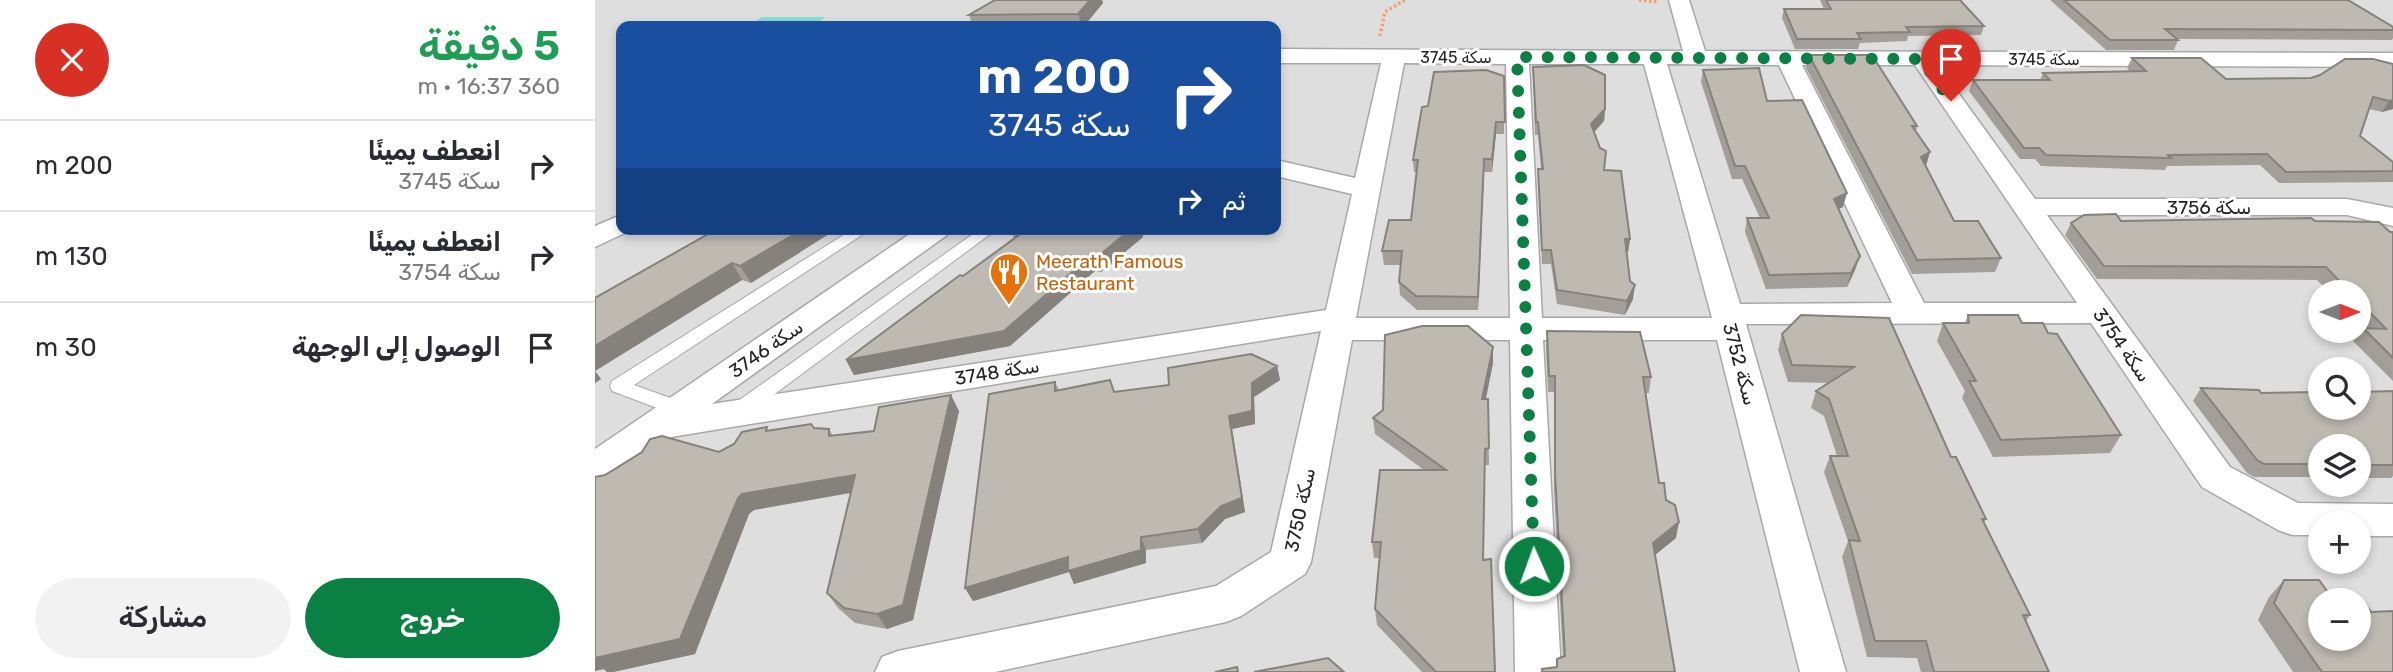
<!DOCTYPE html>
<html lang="ar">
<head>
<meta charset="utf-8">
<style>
  :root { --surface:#fff; --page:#f2f2f3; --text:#2b2b33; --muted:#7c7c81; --line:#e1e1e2; --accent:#0b8043 }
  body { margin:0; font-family:Rubik,Cairo,sans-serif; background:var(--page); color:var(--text); direction:rtl; height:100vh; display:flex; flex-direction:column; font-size:26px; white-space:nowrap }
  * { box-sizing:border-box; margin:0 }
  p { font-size:23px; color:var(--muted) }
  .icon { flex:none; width:38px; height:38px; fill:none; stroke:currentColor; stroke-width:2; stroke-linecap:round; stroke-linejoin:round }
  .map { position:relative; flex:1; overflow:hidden; direction:ltr }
  .sheet { display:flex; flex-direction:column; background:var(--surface); width:595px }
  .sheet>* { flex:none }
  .top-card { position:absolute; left:21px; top:21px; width:665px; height:214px; border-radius:14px; box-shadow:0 4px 10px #0003; direction:rtl; background:#1a4fa0; color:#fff; overflow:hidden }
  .needle { width:46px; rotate:90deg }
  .buttons { position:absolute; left:1713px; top:280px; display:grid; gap:14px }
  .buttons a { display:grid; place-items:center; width:63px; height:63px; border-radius:50%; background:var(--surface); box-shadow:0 4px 10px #0003; font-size:35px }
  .pin { position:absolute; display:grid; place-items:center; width:60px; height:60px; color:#fff; margin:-72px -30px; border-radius:50% 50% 50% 0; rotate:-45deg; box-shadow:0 0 7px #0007 }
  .pin .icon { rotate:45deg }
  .me { position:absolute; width:77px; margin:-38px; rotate:358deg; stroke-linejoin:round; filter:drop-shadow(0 0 5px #0008) }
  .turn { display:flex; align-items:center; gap:24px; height:147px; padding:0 35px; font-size:32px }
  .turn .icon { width:91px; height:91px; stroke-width:2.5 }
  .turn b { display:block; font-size:49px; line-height:60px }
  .then { display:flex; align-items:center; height:66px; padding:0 35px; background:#0003; gap:14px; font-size:26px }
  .round { display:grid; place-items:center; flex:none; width:74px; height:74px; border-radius:37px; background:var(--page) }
  .overview { display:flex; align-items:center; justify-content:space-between; height:119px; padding:0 35px }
  h1 { font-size:42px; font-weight:600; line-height:52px; color:#1e9e55 }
  .cta { display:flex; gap:14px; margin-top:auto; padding:14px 35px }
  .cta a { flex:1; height:80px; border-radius:42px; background:var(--accent); color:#fff; font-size:28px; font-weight:600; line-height:80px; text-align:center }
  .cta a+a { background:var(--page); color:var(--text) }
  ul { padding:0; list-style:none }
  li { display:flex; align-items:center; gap:21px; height:91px; padding:0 35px; border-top:2px solid var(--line) }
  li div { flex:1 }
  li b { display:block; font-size:26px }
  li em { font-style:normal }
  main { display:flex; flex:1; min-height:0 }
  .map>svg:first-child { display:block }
  .residential { fill:#dfdede; fill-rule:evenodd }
  .pitch { fill:#88dece }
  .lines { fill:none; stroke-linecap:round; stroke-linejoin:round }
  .service-casing { stroke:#a8a8a8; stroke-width:2 }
  .minor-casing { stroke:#a8a8a8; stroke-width:3 }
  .path { stroke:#f79c73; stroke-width:3.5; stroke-dasharray:2.5 2.5; stroke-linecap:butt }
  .service { fill:#fff; fill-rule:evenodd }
  .minor { fill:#fff; fill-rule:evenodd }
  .wall { fill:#a39f98 }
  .shaded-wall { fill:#85827c }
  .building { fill:#beb9b1; stroke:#85827c; stroke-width:2; fill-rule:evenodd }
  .route { stroke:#0b8043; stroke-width:12; stroke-dasharray:0 21.6 }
  .labels { text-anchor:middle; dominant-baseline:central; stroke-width:6; stroke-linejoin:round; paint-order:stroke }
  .far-street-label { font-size:16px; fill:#212121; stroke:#fff }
  .street-label { font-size:19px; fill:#212121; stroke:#fff }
  .food-label { font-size:19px; fill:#c56008; stroke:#fff; text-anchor:start }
</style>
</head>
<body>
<main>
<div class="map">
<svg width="1798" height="672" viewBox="0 0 1798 672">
  <rect width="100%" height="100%" fill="#f1f0e8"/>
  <path class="residential" d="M0,0H1798V672H0ZM26,26H681V229H26ZM1726,292H1764V331H1726ZM1726,369H1764V408H1726ZM1726,446H1764V485H1726ZM1726,523H1764V562H1726ZM1726,600H1764V639H1726Z"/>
  <path class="pitch" d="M167,17H230L218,26H154Z"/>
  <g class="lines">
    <g class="service-casing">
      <path id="service" d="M258,229H276L39,385L92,404L94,409L92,414H78L17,391L15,386L17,381Z
        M385,229H402L150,416H136L133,411L136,406Z"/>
    </g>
    <g class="minor-casing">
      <path id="minor" d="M1074,0H1094L1110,51L1798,53V67L1343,65L1440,199H1752L1798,208V226L1752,215H1452L1635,467L1703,503L1798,504V536H1764V523H1726V535H1697L1683,530L1607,487L1496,323L1151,324L1251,672H1205L1122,340H948L966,672H920L915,340H757L716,562L710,574L646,616L631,622L400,672H280L287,657L303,651L621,586L676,552L726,331L70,438L14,478L0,482V449L322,229H356L352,235L117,404L731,310L757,194L681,176V160L760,178L786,63H681V49L1088,51ZM809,63L911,64L915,318H761ZM934,64H1049L1117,318H947ZM1072,64L1184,65L1297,303L1145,304ZM1207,65H1320L1482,303H1329Z
        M26,215V229L36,230L0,247V226Z"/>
    </g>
    <path class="path" d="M1044,0L1063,2
      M785,36L790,12L810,0"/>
    <use href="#service" class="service"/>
    <use href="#minor" class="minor"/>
  </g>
  <path class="wall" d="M495,0H507L508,3L489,26H378L374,15Z
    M1225,0H1365L1389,26L1386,35L1313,36L1312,41L1265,43L1263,49H1200L1187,18L1189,9H1229Z
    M1455,0H1753L1798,27V38L1797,40L1582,39L1583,40L1579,50H1511Z
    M1214,55L1322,126L1321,131L1331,166L1359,221L1406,258L1400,272L1317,274L1211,68Z
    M1537,58L1631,79L1716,78L1798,64V109L1787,112L1774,109L1765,136L1798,162V182L1684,183L1665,165L1572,166L1570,170L1446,166L1440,159H1425L1374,91L1378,80H1445L1448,73L1535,71L1532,68Z
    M938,67L1010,109L1009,121L999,132L1009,170L1035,239L1033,252L1031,253L1038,299L1030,315L962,304L956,264H947L943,182V169H946L943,135H940Z
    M1108,70L1172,101L1248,207L1243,209L1260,270L1252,287L1171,289L1150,232L1152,218H1165L1147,179H1137L1106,82Z
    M909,76V134H901L897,172H889L883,310H822L805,295L804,282L806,265H789L787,251L816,220L822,172H819L818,160L833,106Z
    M1526,221H1720L1798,232V381L1758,341L1768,328L1764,324V292H1734L1722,280L1502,279L1470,235L1476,223Z
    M122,229L206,252L156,283L147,280L0,371L6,379L0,383V298Z
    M417,233H547L548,237L506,272L500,271L415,346L259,375L251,360L419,239Z
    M1206,315L1356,457L1391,519L1389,523L1435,615L1431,621L1454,672H1326L1322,658L1272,657L1247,557L1253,541L1229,472L1235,456H1242L1229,416L1216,408L1221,391L1234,383L1193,382L1183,350L1187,334Z
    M1373,315L1427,323L1453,333L1526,435L1515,453L1398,457L1367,398L1370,391L1342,341L1348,323H1370Z
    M952,331L1056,377L1054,393H1051L1064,483L1071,500L1081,538L1060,555L1080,672H947V669L961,668L962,659L968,657L959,490V392H953L951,347Z
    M898,363L891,399H893L894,465H890L888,560L900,672H827L782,625L780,609L785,558H779L777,542L829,470L780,434L778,418Z
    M682,366L685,380L659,397L660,424L637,429L650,512L630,519L607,543L551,550V563L479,584L474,572L378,601L370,588L460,382L464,390L515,380L519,392L574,385Z
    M1606,388L1666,393L1798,391V476L1796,478H1764V446H1726V477H1659L1652,473L1598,401Z
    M364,411L318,620L292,629L260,623L243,608L232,593L256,493L159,510L154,514L100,654L18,672H12L9,669L0,671V477L124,452L175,431L234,429L238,436L279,431Z
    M1689,580L1735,595L1776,612L1798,672H1698L1663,620L1674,597Z"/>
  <path class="shaded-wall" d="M495,0H507L508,3L489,26H487L483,14Z
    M1798,100V109L1787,112L1794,101Z
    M1010,109L1009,121L995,137L996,124Z
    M901,122V134L897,172V159Z
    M1335,152L1331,166L1326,157Z
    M889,159V172L883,310V297Z
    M1252,193L1248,207L1235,213L1239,199Z
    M208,229H242L156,283L145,266Z
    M536,229H552L547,233L548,237L506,272L501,258Z
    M1030,239H1035L1033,252L1028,253Z
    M496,256L500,271L415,346L259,375L251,360Z
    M1265,256L1260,270L1252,287L1256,273Z
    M137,263L147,280L0,371L6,379L0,383V346Z
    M1040,285L1038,299L1030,315L1032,301Z
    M898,347V363L887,416V399Z
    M682,366L685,380L659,397L660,424L637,429L650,512L630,519L607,543L603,529L634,416L657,383Z
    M356,395L364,411L318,620L292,629L282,614Z
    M260,475L270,490L159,510L154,514L100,654L18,672H12L9,669L0,671V654L147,494Z
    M1084,522L1081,538L1055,559L1058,543Z
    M546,537L551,550V563L479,584L474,572L378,601L370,588Z"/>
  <path class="building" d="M400,0H495L483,14L374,15Z
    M1231,0H1365L1389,26L1311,27L1315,32L1262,33L1266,39H1202L1189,9H1236Z
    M1469,0H1753L1798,27V30L1570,29L1583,40H1515Z
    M1214,55H1277L1322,126H1317L1335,152L1326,157L1359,221H1383L1406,258L1322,260Z
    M1537,58H1606L1631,79L1716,78L1725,75L1750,59H1778L1798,64V100L1794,101L1778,97L1765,136L1798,162V171L1691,172L1672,154L1573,155L1576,158L1451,155L1444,148H1429L1378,80H1455L1448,73L1551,71Z
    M989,65L1010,75V109L996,124L1005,148L1011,151L1009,170L1026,171L1035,239H1030L1035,281L1040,285L1032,301L962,290L956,250H947L943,169H948L943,122H941L938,67Z
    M1164,68L1172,101L1207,100L1252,193L1239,199L1265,256L1256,273L1174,275L1152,218H1174L1150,166H1140L1108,70Z
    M891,70L909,76L910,122H901L897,159H889L883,297L821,296L804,282L807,251H787L794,220H816L823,160H818L827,107L833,106L839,72Z
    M1521,214L1526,221L1716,218L1720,221L1784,222L1795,232H1798V358L1768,328L1791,329L1764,301V292H1755L1731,267L1509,266L1476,223L1489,215Z
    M122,229H208L145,266L137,263L0,346V298Z
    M422,229H536L501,258L496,256L409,331L251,360L365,275L368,276L424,235L417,233Z
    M1206,315L1294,318L1356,457H1361L1391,519H1387L1435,615H1428L1454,672H1339L1331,641H1280L1254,540L1265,541L1235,456H1253L1234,399L1221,391L1259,367L1197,365L1187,334Z
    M1373,315H1423L1427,323H1448L1453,333L1462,334L1526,435L1406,440L1374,381H1381L1348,323H1374Z
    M827,326H873L898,347L887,399H893L894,448L890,449L888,560L896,559L900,672H841L780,609L786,542H777L785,470H851L778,418L788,410L790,335Z
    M952,331L1045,332L1056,377H1048L1064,483H1069L1071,500L1080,505L1084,522L1058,543L1080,672H947V669L962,667V659L970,656L960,473V376H954Z
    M656,354L682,366L657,383V411L634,416L647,498L626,506L603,529L546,537V550L473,571V557L370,588L394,394L460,382V391L515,380L519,392L574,385L573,368Z
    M1606,388L1664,390L1666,393L1726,392V408H1764V392L1798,391V465H1764V446H1726V464H1669L1662,460Z
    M356,395L308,605L282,614L249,608L232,593L260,475L147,494L143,498L85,639L0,658V477L10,475L47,452L55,439L67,436L124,452L139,444L147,432L172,427L171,431L216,424L219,428L234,429V436L279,431L284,407Z
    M1689,580H1724L1735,595H1754L1770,603L1776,612L1798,611V672H1727L1679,603ZM1726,600H1764V639H1726Z
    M733,658L749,672H659Z
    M642,667L643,672H620Z"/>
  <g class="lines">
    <path class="route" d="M939,566L922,57L1326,59L1356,101"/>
  </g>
  <defs>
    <g id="restaurant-pin" transform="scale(2.0125)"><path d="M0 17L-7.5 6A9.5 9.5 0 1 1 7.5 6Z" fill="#e8710a" stroke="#fff"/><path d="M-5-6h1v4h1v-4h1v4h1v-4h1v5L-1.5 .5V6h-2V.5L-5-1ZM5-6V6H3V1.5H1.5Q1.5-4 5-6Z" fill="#fff"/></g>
  </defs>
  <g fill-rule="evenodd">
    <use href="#restaurant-pin" x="414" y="272"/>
  </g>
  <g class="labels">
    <g class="far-street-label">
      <text x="861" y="57">سكة 3745</text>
      <text x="1449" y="59">سكة 3745</text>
    </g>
    <g class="street-label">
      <text x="1614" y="207">سكة 3756</text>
      <text transform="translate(1527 345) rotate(55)">سكة 3754</text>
      <text transform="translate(171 349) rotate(-35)">سكة 3746</text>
      <text transform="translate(1145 364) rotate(75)">سكة 3752</text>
      <text transform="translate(402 372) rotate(-9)">سكة 3748</text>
      <text transform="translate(705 510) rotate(-78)">سكة 3750</text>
    </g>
    <g class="food-label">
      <text x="441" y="261">Meerath Famous<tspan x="441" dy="22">Restaurant</tspan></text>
    </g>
  </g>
</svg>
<div class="buttons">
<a><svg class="needle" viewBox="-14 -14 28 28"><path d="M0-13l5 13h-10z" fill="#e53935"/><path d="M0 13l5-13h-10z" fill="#7c7c81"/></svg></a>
<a><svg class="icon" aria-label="search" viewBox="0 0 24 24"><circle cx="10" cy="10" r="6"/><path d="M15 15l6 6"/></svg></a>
<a><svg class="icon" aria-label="layers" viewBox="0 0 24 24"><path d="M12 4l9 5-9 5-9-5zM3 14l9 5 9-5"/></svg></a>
<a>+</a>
<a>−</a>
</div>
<div class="pin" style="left:1356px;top:101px;background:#d93025"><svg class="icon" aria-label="arrive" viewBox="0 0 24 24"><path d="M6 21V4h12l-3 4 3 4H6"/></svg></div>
<svg class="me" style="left:939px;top:566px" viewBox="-20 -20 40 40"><circle r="17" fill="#0b8043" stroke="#fff" stroke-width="3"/><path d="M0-11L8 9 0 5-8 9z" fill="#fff"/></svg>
<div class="top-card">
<div class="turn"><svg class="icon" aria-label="right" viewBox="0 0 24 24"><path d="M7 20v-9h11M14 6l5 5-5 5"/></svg><div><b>200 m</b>سكة 3745</div></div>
<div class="then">ثم<svg class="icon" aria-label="right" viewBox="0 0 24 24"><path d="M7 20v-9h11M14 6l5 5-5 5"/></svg></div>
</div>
</div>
<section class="sheet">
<div class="overview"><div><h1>5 دقيقة</h1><p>360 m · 16:37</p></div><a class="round" style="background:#d93025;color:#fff"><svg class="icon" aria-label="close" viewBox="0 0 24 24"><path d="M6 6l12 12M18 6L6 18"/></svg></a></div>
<ul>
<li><svg class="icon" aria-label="right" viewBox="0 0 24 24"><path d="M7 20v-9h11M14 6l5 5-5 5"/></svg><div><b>انعطف يمينًا</b><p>سكة 3745</p></div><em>200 m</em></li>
<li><svg class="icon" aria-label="right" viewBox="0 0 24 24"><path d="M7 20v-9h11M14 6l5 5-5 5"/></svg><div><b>انعطف يمينًا</b><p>سكة 3754</p></div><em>130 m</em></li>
<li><svg class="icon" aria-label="arrive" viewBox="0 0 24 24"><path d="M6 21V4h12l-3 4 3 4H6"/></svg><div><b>الوصول إلى الوجهة</b></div><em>30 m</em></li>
</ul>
<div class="cta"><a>خروج</a><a>مشاركة</a></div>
</section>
</main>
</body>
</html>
